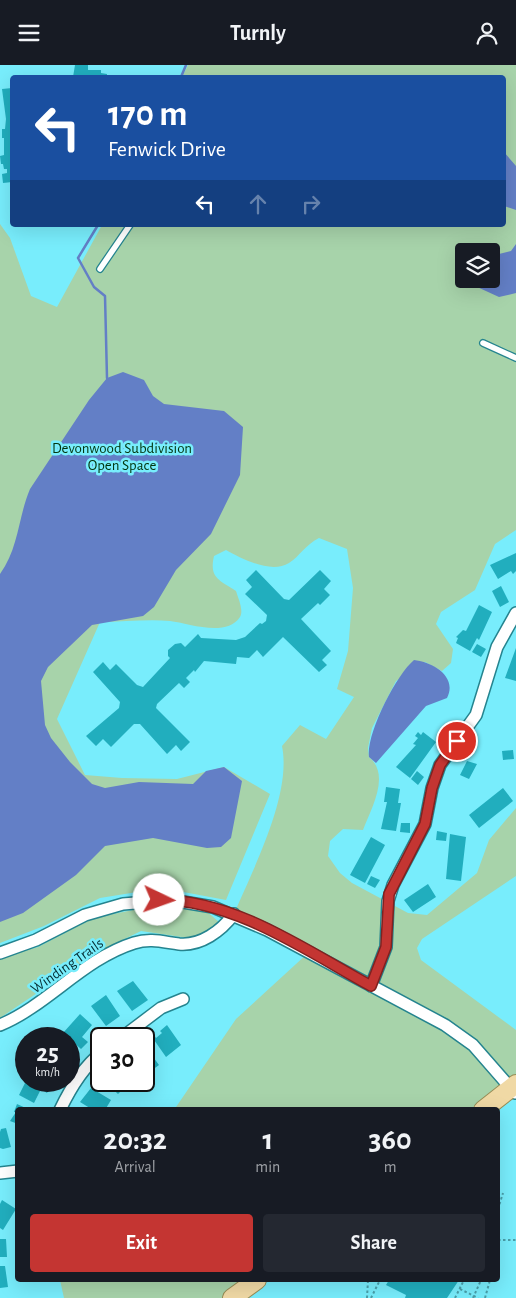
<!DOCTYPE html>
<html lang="en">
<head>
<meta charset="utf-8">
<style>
  :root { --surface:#171b24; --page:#242831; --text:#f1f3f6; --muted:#9ea1a6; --accent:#c43532 }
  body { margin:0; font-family:"Alegreya Sans",sans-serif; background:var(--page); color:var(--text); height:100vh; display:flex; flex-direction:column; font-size:19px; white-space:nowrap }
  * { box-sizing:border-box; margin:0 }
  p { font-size:16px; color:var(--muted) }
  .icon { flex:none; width:28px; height:28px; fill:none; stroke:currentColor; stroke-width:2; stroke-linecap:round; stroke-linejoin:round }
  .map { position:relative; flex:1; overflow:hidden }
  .panel { position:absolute; left:15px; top:1042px; width:485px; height:175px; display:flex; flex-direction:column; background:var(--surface); border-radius:5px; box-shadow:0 5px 20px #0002 }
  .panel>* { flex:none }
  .guide { position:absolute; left:10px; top:10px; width:496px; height:152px; border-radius:5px; box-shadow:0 5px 20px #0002; background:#1a4fa0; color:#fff; overflow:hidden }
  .fabs { position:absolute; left:455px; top:178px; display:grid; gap:10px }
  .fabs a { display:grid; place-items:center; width:45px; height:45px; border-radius:5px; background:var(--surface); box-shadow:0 5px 20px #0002; font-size:25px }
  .speed { position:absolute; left:15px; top:962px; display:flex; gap:10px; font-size:25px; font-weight:700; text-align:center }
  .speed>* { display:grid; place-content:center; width:65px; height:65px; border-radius:50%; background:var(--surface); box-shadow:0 5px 20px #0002; line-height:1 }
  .speed small { font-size:12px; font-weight:400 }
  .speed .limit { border:2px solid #111; border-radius:8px; background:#fff; color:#111 }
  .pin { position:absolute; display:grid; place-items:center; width:42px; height:42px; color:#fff; margin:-21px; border:2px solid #fff; border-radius:50%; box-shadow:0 1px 5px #0007 }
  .me { position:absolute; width:55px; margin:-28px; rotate:93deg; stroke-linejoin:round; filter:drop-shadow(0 0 4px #0008) }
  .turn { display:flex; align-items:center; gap:18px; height:105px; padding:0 15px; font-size:22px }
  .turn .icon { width:65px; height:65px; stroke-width:2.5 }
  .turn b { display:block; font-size:35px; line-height:42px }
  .lanes { display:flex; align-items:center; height:48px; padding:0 15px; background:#0003; justify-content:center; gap:25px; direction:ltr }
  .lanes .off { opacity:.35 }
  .eta { display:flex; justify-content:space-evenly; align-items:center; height:85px; text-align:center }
  .eta b { font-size:30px; font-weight:700; line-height:35px }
  .action { display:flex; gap:10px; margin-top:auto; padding:10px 15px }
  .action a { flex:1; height:58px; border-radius:5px; background:var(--accent); color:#fff; font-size:20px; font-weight:700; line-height:58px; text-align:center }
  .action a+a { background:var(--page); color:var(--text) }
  header { display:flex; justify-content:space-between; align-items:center; height:65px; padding:0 15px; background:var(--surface); font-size:22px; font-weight:700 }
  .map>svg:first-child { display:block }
  .green { fill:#a7d3aa; fill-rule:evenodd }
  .water { fill:#637fc6 }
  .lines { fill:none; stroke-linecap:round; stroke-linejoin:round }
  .stream { stroke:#637fc6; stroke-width:2.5 }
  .building { fill:#21aebe }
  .lane-casing { stroke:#25848f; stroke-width:8 }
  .street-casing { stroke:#25848f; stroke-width:14 }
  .primary-casing { stroke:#978c55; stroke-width:20 }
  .path { stroke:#499faa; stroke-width:2; stroke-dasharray:2.5 2.5; stroke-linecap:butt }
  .lane { stroke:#fff; stroke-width:5.5 }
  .street { stroke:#fff; stroke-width:11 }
  .primary { stroke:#f0d9a5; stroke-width:18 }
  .route-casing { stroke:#7f2220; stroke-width:12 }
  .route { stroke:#c43532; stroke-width:9 }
  .labels { text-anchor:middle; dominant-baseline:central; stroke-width:5; stroke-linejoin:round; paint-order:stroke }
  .park-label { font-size:15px; fill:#02360e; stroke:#78edfc }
  .street-label { font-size:15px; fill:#032b30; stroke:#78edfc }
</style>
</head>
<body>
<header><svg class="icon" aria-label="menu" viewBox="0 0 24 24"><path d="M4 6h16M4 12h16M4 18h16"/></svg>Turnly<svg class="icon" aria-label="person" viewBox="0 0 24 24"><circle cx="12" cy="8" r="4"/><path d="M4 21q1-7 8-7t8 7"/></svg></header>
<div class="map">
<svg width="516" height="1233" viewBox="0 0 516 1233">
  <rect width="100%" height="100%" fill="#78edfc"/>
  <path class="green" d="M188,0H516V465L495,479L475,525L441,547L436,559L453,584L451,598L442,606L425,597L396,616L372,663L368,683L369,692C391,710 371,744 363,765L343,764L330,776L328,791L340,808L352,818L408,848L427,850L477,808L489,775L516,743V811L422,874L417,883L421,895L516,965V1019L483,1045H174L236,954L308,888L234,849C253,804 292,730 282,681L300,660L326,674L354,632L337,624L348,586L353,523L347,484L319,473C305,480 300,491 289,498C271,509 242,494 226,485L214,491C209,513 219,515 236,526C238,533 244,545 240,552C226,573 188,558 170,556C147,554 123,557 100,557L57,654L85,710L122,713L177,714L224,702L270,729L226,835L162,823L100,833L44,861L0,878V159L10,173L31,231L57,242L102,160H504V12H182ZM464,186H491V214H464Z
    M148,842L205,845L219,857L204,870L188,873L141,866L98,887L0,953V893L38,882L93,853Z
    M60,1215H257L232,1233H64Z"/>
  <path class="water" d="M504,87L516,101V145L504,141Z
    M516,179V228L499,232L475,221V214H491V191L511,186Z
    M123,307L144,315L153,331L164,339L224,346L243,362L240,410L211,469L176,505L154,542L143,551L92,560L48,602L41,616L45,660L51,673L70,697L92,719L105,723L139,717L193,719L206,706L224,702L242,716L231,773L221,782L207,783L153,773L105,781L76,810L23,848L0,857V509C19,483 18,452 30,424L89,335L107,313Z
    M414,595C432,597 458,611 447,633L426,641L376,698L369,692C366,669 396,610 414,595Z"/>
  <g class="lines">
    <path class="stream" d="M181,12L186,0
      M98,160L78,193L94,222L105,231L107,313"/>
  </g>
  <path class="building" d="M75,0H88V5H101V8L107,9V12H73Z
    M12,23V117L3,118L2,109L7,108V104H4L3,99H1L0,91L4,90V73H2V64H5L6,54L2,24Z
    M516,488V506L513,509L511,506L498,514L490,500Z
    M256,505L284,534L289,535L320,505L331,516L324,524L330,530L320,540L318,538L301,554L331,586L322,595L327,600L319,607L283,572L263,592L257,585L249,593L237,592L236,599L204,596L195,607L194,605L186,613L190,617L184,623L179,618L157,639L156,643L190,677L181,686L176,680L167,689L140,659H134L111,682L103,674L96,681L86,671L119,643L120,637L93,607L103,597L110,605L116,599L137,620L143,622L170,593L168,591V585L175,579L181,578L185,582L198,569L201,573L236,575L245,572L260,558L262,559L266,556L267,550L245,529L252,522L246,515Z
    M501,521L509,537L500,542L492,526Z
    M479,540L492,547L479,575L477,573L470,586L456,578L458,573L456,572L463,565L466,566Z
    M477,579L486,584L481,592L472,587Z
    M516,583V616L505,613Z
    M418,667L421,670L423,667L436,677L410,713L396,702L416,680L413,679L418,673L415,671Z
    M513,685L514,694L503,695L502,686Z
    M467,696L477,699L469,714L460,710Z
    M417,706L424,712L418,720L411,714Z
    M386,722L400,724L398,738H401L396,766L381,764L387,737H384Z
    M503,723L513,736L479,763L469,750Z
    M401,758H410V768L400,767Z
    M437,766L447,768L446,776L436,775Z
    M450,769L466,772L461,816L446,814Z
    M371,772L385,780L365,818L350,810Z
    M371,811L380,815L375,823L367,819Z
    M428,819L436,832L413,847L404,835Z
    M133,916L148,935L132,946L117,926Z
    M106,930L120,951L106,961L91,941Z
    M80,949L92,960L82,972L88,977L81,984L63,968Z
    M167,960L181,980L166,992L152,972L154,970L156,973L162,968L160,966Z
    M145,981L159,1000L144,1011V982Z
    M69,987L74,991L69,997Z
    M26,1016H48L52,1018L47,1028L41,1024L34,1038L19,1030Z
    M104,1016H130L131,1020L125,1026L123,1024L118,1029Z
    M91,1023L111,1035L105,1045H93L80,1037Z
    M17,1039L30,1045H18V1059L10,1056L16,1047H14Z
    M6,1063L11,1082L3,1084L0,1083V1067L1,1064Z
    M2,1135L16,1144L3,1165L0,1163V1139Z
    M0,1174H6L7,1192H0Z
    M0,1201H5L8,1222L0,1223Z
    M389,1215H459L447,1233H405L406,1230L386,1220Z"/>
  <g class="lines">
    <g class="lane-casing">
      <path id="lane" d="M100,204L130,160
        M483,278L516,293"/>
    </g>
    <g class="street-casing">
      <path id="street" d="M0,888L36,875L85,850L123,839L171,835L213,842L267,865L445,960L473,980L515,1028
        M371,921L386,882L388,836L393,820L425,759L432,723L440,700L476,650L497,582L516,548
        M0,960C48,940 83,894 134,878C150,873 163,877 179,879C201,881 221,866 234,849
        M120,974L161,943L183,934
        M60,1045C70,1024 82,1003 101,988
        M0,1108L18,1106"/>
    </g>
    <g class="primary-casing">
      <path id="primary" d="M483,1045L516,1019
        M232,1233L257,1215"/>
    </g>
    <path class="path" d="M498,1144L503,1128
      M498,1175H516
      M460,1224L478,1233
      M367,1233L368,1215
      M371,1233L380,1215
      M455,1233L464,1215
      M473,1233L481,1215
      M485,1233L490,1215"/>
    <use href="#lane" class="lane"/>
    <use href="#street" class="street"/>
    <use href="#primary" class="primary"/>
  </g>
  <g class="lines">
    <g class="route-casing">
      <path id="route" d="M159,835C234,834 307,886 371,921L386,882L389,829L425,759L432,723L440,700L457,676"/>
    </g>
    <use href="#route" class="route"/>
  </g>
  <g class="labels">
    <g class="park-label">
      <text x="122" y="383">Devonwood Subdivision<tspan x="122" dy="17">Open Space</tspan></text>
    </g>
    <g class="street-label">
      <text transform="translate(67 901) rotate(-35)">Winding Trails</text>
    </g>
  </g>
</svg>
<div class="fabs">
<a><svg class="icon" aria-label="layers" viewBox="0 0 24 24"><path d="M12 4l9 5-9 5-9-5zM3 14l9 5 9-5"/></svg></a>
</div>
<div class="speed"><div>25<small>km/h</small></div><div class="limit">30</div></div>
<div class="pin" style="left:457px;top:676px;background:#d93025"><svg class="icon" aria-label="arrive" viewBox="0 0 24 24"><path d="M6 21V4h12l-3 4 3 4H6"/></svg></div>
<svg class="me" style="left:159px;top:835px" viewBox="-20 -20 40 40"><circle r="19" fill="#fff"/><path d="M0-13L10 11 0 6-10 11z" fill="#c43532"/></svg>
<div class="guide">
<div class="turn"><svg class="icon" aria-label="left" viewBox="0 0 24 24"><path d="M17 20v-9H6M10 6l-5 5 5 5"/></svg><div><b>170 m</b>Fenwick Drive</div></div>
<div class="lanes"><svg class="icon" aria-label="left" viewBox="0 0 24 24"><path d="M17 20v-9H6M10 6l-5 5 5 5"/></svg><svg class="icon off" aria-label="ahead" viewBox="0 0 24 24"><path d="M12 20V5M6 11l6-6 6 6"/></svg><svg class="icon off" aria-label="right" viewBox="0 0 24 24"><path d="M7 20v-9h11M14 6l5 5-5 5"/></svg></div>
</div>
<section class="panel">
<div class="eta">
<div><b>20:32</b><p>Arrival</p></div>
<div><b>1</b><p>min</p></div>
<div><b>360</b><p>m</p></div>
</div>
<div class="action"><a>Exit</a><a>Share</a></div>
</section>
</div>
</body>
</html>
